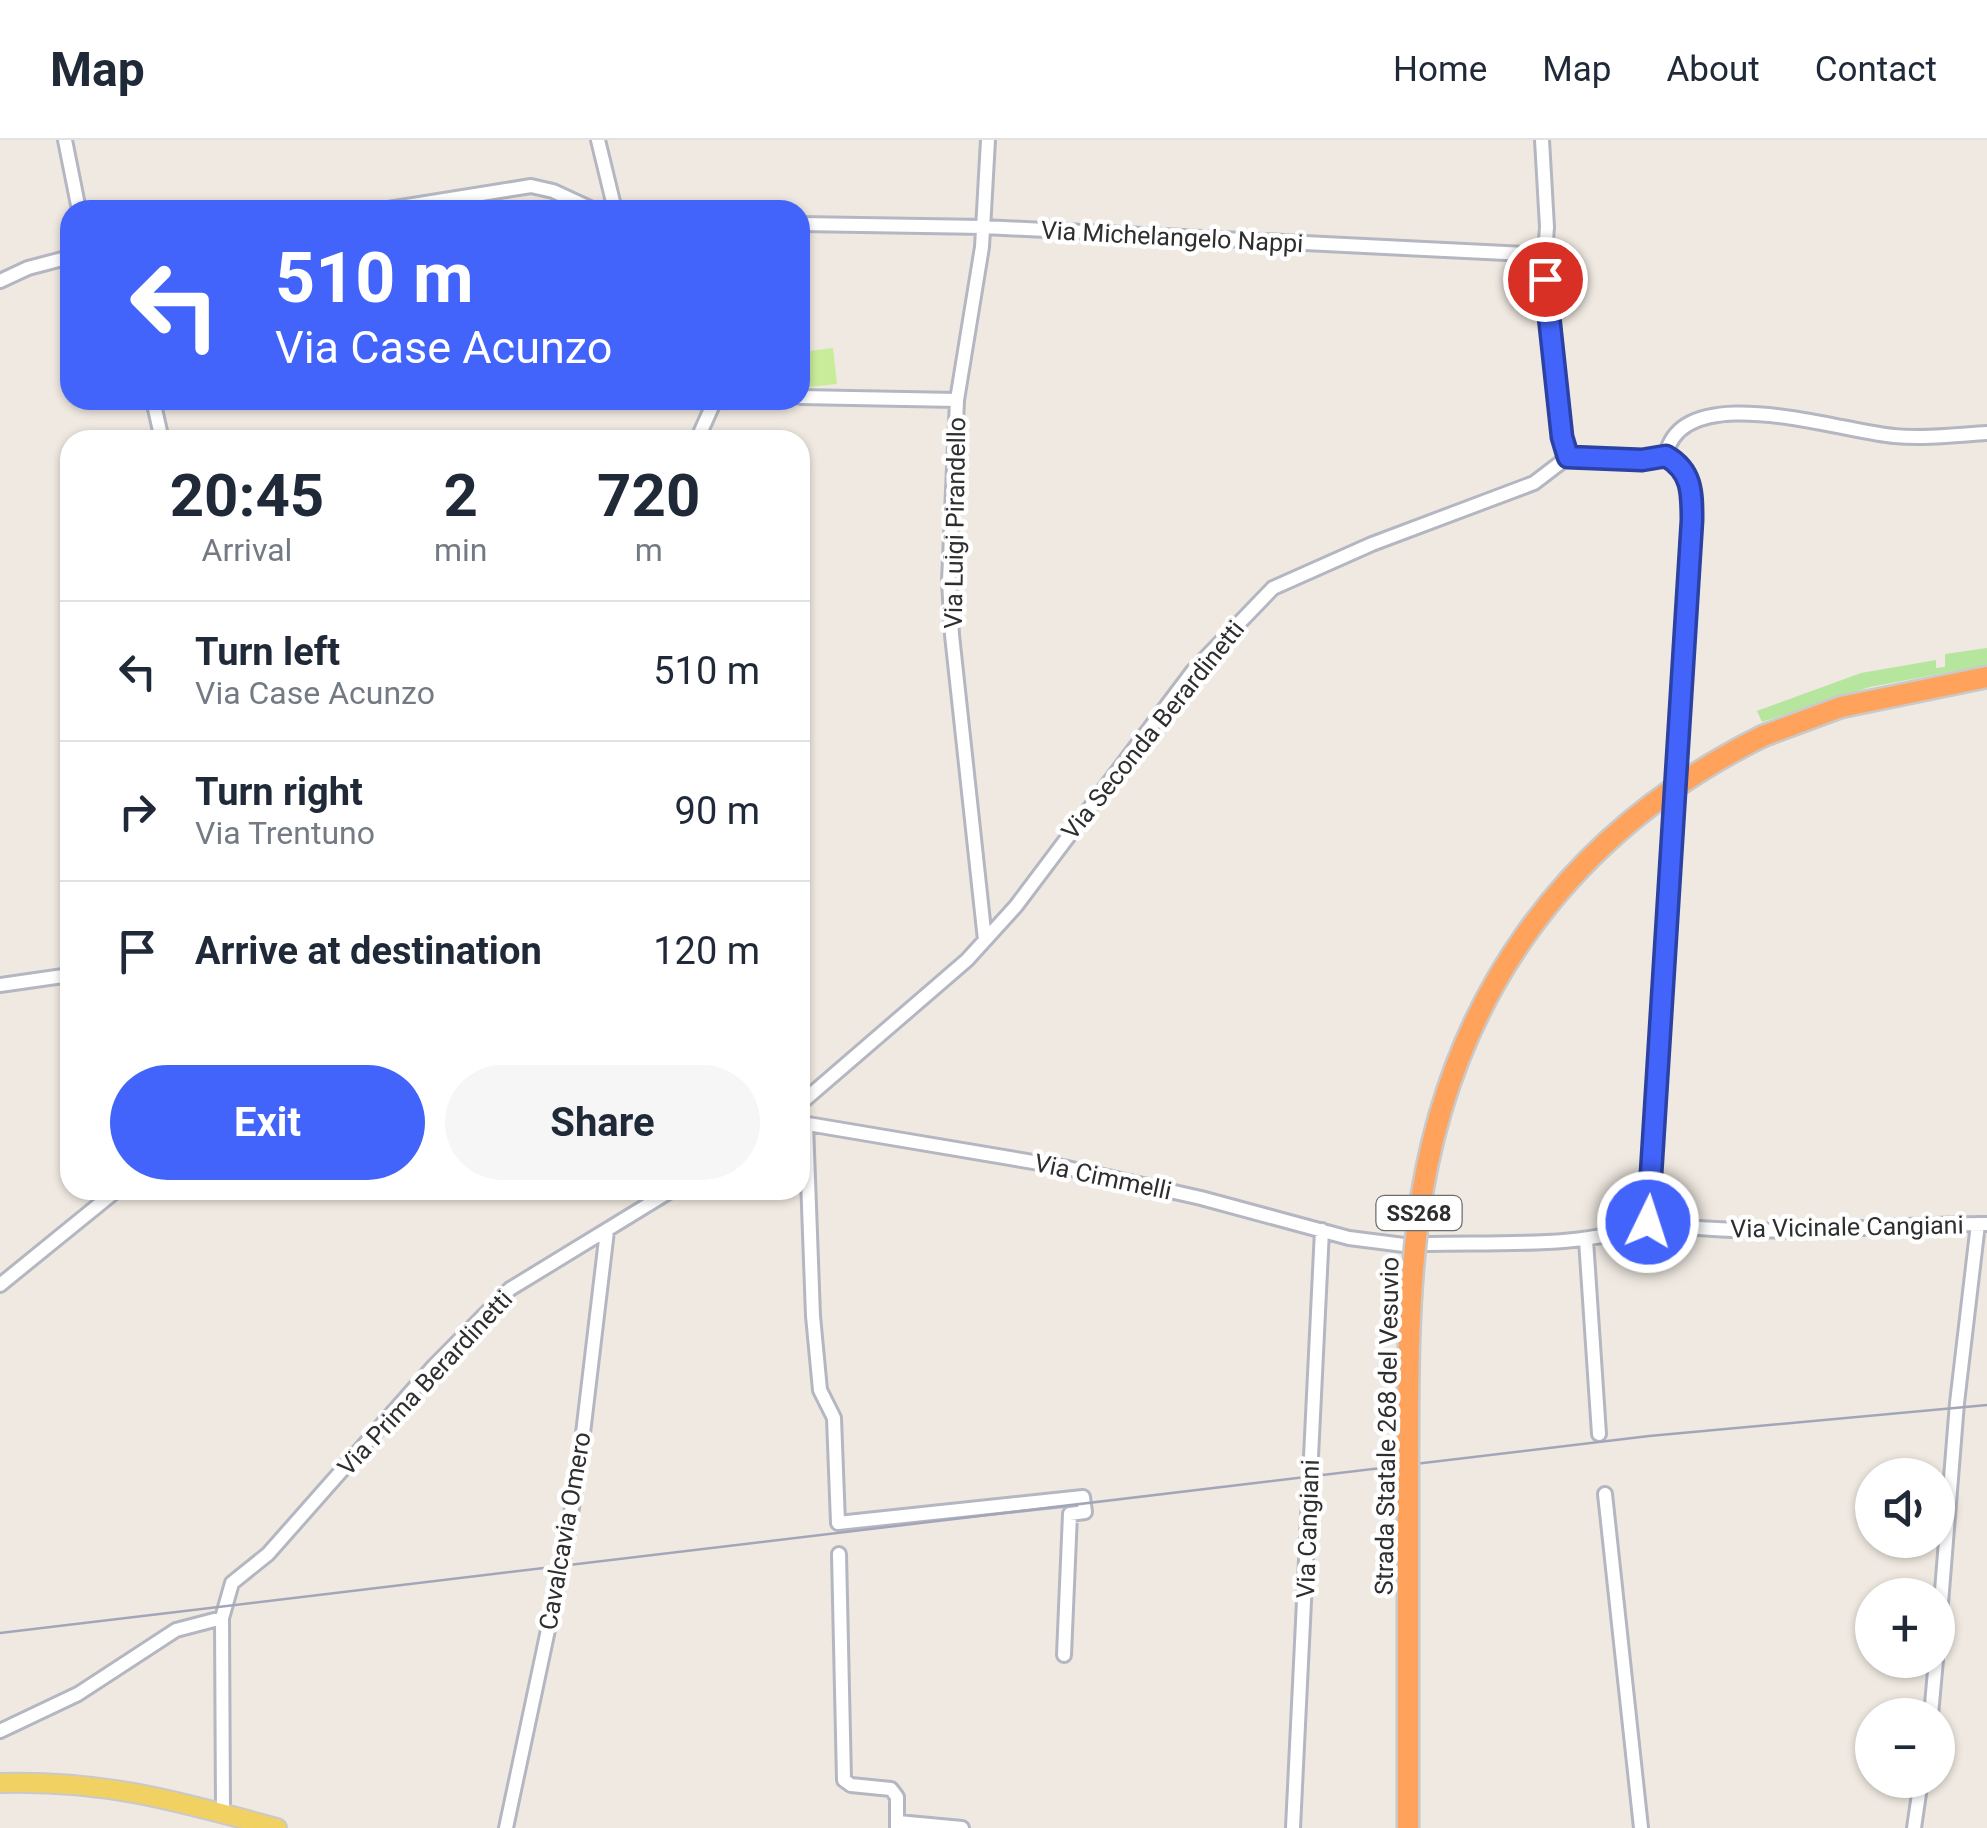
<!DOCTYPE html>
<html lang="en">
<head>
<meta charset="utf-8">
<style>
  :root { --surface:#fff; --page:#f6f6f7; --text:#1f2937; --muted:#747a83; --line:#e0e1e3; --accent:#4264fb }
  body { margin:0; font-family:Roboto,sans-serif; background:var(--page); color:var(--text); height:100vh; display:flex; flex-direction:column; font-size:38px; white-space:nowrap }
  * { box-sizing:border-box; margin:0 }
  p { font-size:32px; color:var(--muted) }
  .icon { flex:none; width:55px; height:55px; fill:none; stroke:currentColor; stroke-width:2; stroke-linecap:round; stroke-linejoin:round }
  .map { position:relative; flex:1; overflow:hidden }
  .details { position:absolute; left:60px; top:290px; width:750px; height:770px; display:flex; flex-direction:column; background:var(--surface); border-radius:30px; box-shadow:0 2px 8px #0004 }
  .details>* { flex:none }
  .top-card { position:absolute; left:60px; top:60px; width:750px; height:210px; border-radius:30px; box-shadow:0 2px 8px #0004; background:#4264fb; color:#fff; overflow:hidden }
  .tools { position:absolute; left:1855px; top:1318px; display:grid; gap:20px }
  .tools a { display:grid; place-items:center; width:100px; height:100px; border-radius:50%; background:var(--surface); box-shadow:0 2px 8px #0004; font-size:50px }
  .pin { position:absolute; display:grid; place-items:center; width:85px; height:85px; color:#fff; margin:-42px; border:5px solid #fff; border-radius:50%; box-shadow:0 2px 10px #0007 }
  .me { position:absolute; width:110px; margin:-55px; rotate:4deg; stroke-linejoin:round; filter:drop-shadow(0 0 8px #0008) }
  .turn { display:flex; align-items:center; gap:35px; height:210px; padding:0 50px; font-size:45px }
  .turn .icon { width:130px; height:130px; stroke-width:2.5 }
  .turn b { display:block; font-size:70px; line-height:85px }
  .eta { display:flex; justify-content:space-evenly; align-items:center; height:170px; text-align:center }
  .eta b { font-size:60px; font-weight:700; line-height:70px }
  .button { display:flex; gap:20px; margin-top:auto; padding:20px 50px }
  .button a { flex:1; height:115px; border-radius:60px; background:var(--accent); color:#fff; font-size:40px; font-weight:700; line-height:115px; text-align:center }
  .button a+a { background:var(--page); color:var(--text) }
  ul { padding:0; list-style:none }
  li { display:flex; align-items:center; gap:30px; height:140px; padding:0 50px; border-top:2px solid var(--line) }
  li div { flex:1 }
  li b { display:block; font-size:38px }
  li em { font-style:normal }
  header { display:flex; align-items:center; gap:60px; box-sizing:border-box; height:140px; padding:0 50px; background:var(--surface); border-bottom:2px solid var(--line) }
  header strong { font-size:48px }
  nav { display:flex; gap:55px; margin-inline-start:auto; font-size:35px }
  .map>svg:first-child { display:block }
  .green { fill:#b6e59e }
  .pitch { fill:#c9ec9a }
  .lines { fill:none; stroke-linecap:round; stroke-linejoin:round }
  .minor-casing { stroke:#b4b7c1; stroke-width:18 }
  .major-casing { stroke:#c9c9c9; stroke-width:22 }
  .highway-casing { stroke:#c9c9c9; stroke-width:25 }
  .minor { stroke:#fff; stroke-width:12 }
  .major { stroke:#f2d163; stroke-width:18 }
  .highway { stroke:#ffa35c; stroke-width:20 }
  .rail { stroke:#a3a6b8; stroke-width:2.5 }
  .minor-bridge-casing { stroke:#b4b7c1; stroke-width:18; stroke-linecap:butt }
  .highway-bridge-casing { stroke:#c9c9c9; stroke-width:25; stroke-linecap:butt }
  .minor-bridge { stroke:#fff; stroke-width:12 }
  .highway-bridge { stroke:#ffa35c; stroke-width:20 }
  .route-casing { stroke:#2b41a3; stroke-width:25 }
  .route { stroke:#4264fb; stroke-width:18 }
  .labels { text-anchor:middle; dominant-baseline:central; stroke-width:9; stroke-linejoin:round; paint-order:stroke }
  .shield { fill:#fff; stroke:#6d6d6d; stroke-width:2.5 }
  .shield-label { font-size:22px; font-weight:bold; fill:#2e2e2e }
  .street-label { font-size:25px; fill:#2e2e2e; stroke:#fff }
</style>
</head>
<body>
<header>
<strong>Map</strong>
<nav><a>Home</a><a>Map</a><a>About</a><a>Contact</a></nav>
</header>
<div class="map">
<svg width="1987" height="1688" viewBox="0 0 1987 1688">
  <rect width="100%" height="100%" fill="#efe9e1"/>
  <path class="green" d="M1987,508V525L1870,547L1762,582L1757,571L1861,533L1936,520V528L1945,527V514Z"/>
  <path class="pitch" d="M833,208L837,244L800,248V212Z"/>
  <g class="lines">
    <g class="minor-casing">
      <path id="minor" d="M65,0L79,70
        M598,0L615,70
        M1542,0L1547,87L1544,128L1562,297L1568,317
        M382,70L531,46L553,51L594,70
        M800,84L984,87L1544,115
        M0,141L28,128L70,117
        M800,257L957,260
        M153,260L162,300
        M697,300L715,260
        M1666,315C1682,237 1842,292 1894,296C1925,299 1956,295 1987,293
        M1568,317L1642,320L1666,315C1692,331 1692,352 1693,380L1648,1082
        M985,800L952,495L949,441L957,260L982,107L988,0
        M0,845L70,835
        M800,964L967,820L1016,766L1193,531L1273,448L1372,404L1534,343L1568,317
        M802,983L1063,1027L1201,1058L1349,1098L1404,1105
        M806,984L813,1176L820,1250L834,1278L838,1383L1083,1357L1085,1372L1070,1374L1064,1515
        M1648,1082C1760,1100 1874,1084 1987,1084
        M1586,1100L1599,1294
        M1428,1104C1492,1102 1592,1109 1648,1082
        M0,1145L117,1050
        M1605,1354L1641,1688
        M564,1414L579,1327L607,1091
        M839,1414L844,1640L851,1645L891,1649L897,1657V1688
        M1938,1501L1957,1263L1978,1084
        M1931,1575L1936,1520
        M0,1591L78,1554L176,1490L222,1478
        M223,1673L222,1478L232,1443L268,1414L434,1226L510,1149L672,1050
        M898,1682L962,1688
        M506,1688L559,1438
        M1293,1688L1322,1090
        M1914,1688L1921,1640"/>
    </g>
    <g class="major-casing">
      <path id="major" d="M0,1643C105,1640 177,1661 277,1688"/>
    </g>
    <g class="highway-casing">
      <path id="highway" d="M1763,596L1841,567L1987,537"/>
    </g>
    <use href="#minor" class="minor"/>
    <use href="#major" class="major"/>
    <use href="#highway" class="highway"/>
    <path class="rail" d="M0,1493L1649,1296L1987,1265"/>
    <g class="minor-bridge-casing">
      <path id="minor-bridge" d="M559,1438L564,1414"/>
    </g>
    <g class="highway-bridge-casing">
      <path id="highway-bridge" d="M1408,1688C1408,1572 1408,1455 1408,1339C1408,1253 1407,1166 1418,1081C1446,862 1565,694 1763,596"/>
    </g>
    <use href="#minor-bridge" class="minor-bridge"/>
    <use href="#highway-bridge" class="highway-bridge"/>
  </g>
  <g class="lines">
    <g class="route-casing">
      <path id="route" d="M1545,139L1562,297L1568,317L1642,320L1666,316C1692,331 1692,352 1692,380L1648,1082"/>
    </g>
    <use href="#route" class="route"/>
  </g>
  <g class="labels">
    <rect class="shield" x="1376.5" y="1056" width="85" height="34" rx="8"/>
    <g class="shield-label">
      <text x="1419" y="1073">SS268</text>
    </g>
    <g class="street-label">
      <text transform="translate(1172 97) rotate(3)">Via Michelangelo Nappi</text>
      <text transform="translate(955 383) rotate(-89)">Via Luigi Pirandello</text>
      <text transform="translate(1153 590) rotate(-51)">Via Seconda Berardinetti</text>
      <text transform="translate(1103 1037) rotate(12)">Via Cimmelli</text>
      <text transform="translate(1847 1087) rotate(-1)">Via Vicinale Cangiani</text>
      <text transform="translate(425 1243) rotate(-47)">Via Prima Berardinetti</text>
      <text transform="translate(1387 1286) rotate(-89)">Strada Statale 268 del Vesuvio</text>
      <text transform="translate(1308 1389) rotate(-88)">Via Cangiani</text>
      <text transform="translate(565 1391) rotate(-80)">Cavalcavia Omero</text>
    </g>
  </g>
</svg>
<div class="tools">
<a><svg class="icon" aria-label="sound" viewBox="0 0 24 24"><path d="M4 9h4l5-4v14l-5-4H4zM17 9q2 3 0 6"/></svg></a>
<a>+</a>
<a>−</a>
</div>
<div class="pin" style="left:1545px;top:139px;background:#d93025"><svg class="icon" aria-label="arrive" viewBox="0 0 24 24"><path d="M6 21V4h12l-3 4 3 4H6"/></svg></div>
<svg class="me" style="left:1648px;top:1082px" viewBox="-20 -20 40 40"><circle r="17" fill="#4264fb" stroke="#fff" stroke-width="3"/><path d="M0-11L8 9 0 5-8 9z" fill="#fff"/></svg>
<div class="top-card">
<div class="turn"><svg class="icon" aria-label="left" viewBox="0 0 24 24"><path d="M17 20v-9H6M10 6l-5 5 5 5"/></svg><div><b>510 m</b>Via Case Acunzo</div></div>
</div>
<section class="details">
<div class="eta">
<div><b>20:45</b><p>Arrival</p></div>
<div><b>2</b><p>min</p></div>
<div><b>720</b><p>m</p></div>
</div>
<ul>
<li><svg class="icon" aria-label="left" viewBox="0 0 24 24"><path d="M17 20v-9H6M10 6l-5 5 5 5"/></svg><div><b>Turn left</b><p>Via Case Acunzo</p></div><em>510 m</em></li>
<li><svg class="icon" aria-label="right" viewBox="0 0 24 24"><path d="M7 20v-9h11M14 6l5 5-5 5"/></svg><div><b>Turn right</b><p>Via Trentuno</p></div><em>90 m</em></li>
<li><svg class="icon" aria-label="arrive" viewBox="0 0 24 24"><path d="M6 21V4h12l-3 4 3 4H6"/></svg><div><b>Arrive at destination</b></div><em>120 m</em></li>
</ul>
<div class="button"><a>Exit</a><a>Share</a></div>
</section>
</div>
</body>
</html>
